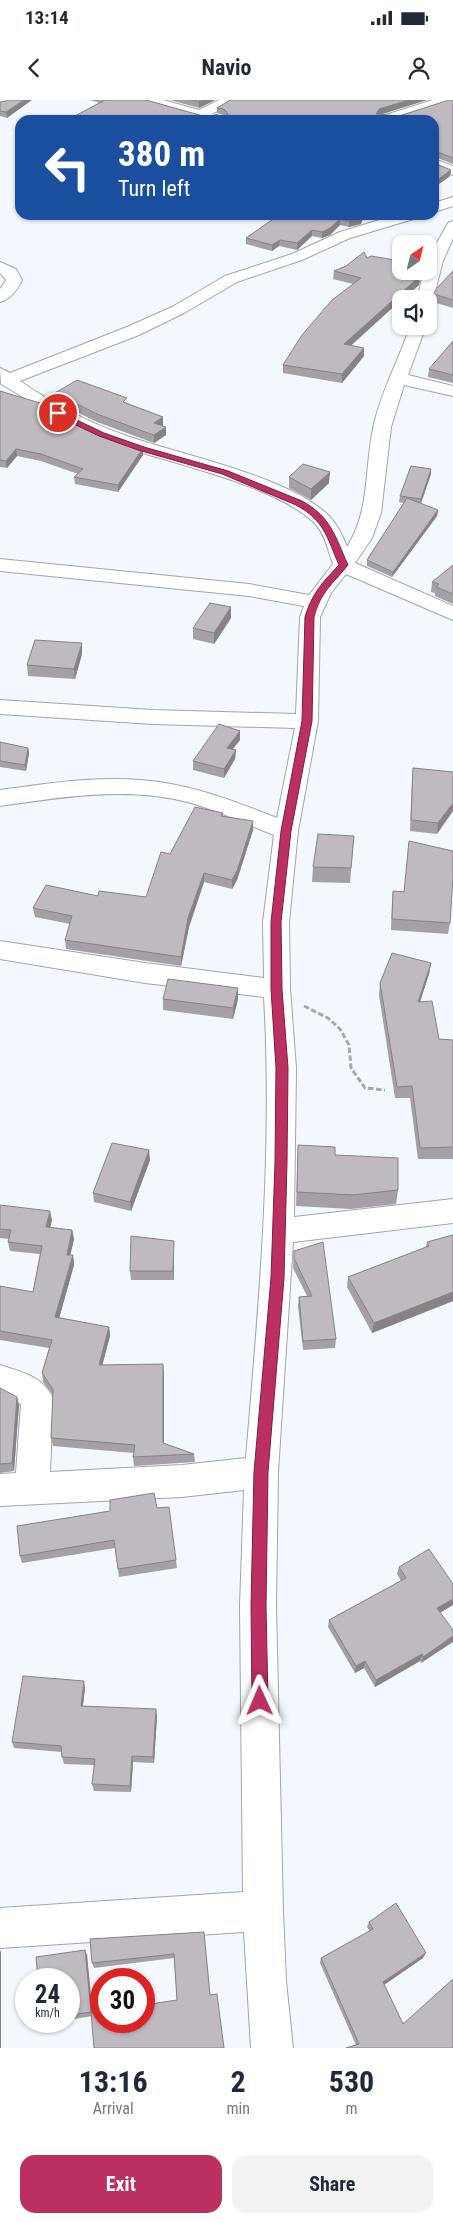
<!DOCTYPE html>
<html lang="en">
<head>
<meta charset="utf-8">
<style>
  :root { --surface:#fff; --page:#f2f2f3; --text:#1f2937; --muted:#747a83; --accent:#bb2f63 }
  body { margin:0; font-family:"Roboto Condensed",sans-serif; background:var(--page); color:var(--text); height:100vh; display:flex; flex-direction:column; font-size:19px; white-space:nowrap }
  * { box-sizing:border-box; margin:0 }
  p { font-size:16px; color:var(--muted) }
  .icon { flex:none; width:28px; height:28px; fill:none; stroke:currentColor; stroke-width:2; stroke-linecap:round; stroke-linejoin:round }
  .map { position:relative; height:1948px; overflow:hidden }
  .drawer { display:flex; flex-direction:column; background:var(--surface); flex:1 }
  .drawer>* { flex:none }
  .hud { position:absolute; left:15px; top:15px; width:424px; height:105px; border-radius:15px; box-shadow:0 1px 4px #0004; background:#1a4fa0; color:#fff; overflow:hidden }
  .needle { width:32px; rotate:35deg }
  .fabs { position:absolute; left:392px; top:135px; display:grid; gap:10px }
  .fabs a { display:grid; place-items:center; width:45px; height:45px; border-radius:10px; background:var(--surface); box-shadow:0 1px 4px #0004; font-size:25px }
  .speed { position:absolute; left:15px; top:1868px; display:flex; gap:10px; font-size:25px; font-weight:700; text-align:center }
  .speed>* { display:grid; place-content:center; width:65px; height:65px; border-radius:50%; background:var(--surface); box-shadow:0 1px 4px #0004; line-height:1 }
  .speed small { font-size:12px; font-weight:400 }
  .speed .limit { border:8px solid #d22; background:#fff; color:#111 }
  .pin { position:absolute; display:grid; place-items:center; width:42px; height:42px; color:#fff; margin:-21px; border:2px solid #fff; border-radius:50%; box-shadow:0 1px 5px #0007 }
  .me { position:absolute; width:55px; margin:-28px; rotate:359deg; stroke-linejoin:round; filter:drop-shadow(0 0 4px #0008) }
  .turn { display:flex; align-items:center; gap:18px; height:105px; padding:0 20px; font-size:22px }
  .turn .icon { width:65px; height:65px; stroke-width:2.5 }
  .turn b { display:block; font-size:35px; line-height:42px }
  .eta { display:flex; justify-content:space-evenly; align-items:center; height:85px; text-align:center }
  .eta b { font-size:30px; font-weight:700; line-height:35px }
  .primary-button { display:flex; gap:10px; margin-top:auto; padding:10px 20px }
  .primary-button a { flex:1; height:58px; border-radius:15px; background:var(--accent); color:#fff; font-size:20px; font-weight:700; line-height:58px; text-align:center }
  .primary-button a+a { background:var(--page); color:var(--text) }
  .status { display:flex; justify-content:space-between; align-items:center; height:35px; padding:0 25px; background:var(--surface); direction:ltr }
  .status svg { height:14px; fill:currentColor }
  header { display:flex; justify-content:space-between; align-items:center; height:65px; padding:0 20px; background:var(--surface); font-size:22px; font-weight:700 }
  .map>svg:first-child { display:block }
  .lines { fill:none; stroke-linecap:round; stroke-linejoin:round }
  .street-casing { stroke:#a2a5ab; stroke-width:2 }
  .path { stroke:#a5a8ad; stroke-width:3; stroke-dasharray:5.5 2.5; stroke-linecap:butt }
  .street { fill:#fff; fill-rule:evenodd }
  .wall { fill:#a4a0a5 }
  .shaded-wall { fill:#868286 }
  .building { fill:#bfbac0; stroke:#868286 }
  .route { fill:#bb2f63; stroke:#7a1f40 }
</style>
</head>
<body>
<div class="status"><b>13:14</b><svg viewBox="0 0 49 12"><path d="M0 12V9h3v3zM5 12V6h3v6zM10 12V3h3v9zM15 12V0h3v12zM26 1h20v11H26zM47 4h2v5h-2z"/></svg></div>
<header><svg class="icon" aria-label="back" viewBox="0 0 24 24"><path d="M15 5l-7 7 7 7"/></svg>Navio<svg class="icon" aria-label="person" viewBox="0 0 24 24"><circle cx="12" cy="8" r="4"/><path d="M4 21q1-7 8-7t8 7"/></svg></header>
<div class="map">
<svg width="453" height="1948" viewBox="0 0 453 1948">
  <rect width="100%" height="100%" fill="#f3f7fe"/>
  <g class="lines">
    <g class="street-casing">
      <path id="street" d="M0,0H9L5,6L0,7Z
        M141,0H163L199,10L219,0H236L212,14L224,17L226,20H204L143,3Z
        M433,0H453L451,3L398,20H377L379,17Z
        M434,59L453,66V75L434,68Z
        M453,97V106L434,112V103Z
        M396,115H419L417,118L350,138L302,160L237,182L184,213L139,235L20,281C52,303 87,322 124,335C180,355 290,376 330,417C338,426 343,436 347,447C371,409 364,366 374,324C382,289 399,260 410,226H426L408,275L453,286V296L404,285L391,327L381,413L372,438L355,463L453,506V520L346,474L331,493L320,517L318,621L298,731L289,822L290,889L296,968L294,1117L453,1099V1123L293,1142L278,1372L276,1506L283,1811L286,1881L293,1948H251L244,1832L0,1848V1808L243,1792L240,1506L244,1390L182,1397L0,1406V1374L16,1373L21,1304L0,1294V1265C21,1272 43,1276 53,1298L50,1372L182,1365L246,1358C259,1204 273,1051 264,897L145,883L0,859V841L145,863L264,878L263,822L274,735C246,724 219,711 191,703C129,686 63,697 0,706V690C56,682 115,673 171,684C208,691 242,704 277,718L295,628L153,624L0,614V600L153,610L296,614L300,517L304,506L249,496L0,471V459L249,484L309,495L333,464C328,452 326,436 317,426C281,385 164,362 111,343C71,328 37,305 1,284L0,268L10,273L127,227L172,207L225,176L292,154L340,132Z
        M453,121V138L443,161L433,199L429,203V199H417L424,171H429V157L448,123Z
        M0,162L16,169L22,180C17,190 11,199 0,202V189L6,180L0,173Z"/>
    </g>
    <path class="path" d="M304,906L328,918L340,929L349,945L351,968L365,988L385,990"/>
    <use href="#street" class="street"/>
  </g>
  <path class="wall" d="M90,0H146L203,16H225L224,15L217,13V8L230,0H427L380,15L399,16L453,0V64L435,57L434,58V20H75V16L100,3Z
    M170,0H215L199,8Z
    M6,1L7,18L0,16V2Z
    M434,63L451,70L450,76L435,87L434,86Z
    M279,115H364L361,124L349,127L340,125L330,135L322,138L312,136L297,150L279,146L272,151L246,144V138Z
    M367,158L401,171L420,181L419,185L403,199H401V200L351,245L364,256L342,283L283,273V265L353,184L333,179L334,171Z
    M453,171V208L433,202L434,194Z
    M453,241V283L428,277L429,269Z
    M0,291L95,332L143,348V355L118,392L75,384L74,377L78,374L41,361L17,356L7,368L0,367Z
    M55,293L127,303L163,317V325L162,326L166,335L154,343L97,322L55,301Z
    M431,369V374L421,404L438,410L437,416L392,477L367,466V460L404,403L399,402L400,396Z
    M289,377L329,383L311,400L289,388Z
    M453,465V504L435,496V493L431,492L432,482Z
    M231,518L214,544L193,539V528Z
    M82,554L75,579L28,576L27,565Z
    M240,631V640L233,649L236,650L235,659L224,678L193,670V661Z
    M0,642L28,648L29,653L26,671L0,667Z
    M413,668L453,672L437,734L410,731L412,679Z
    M223,713V716L253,730L237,780L232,789L204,782L189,827L181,866L66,849L65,840L70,824L35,817L33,808L98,796L146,797L170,754Z
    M354,736L350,783L312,782L313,767Z
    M393,791L404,792L450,823L448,834L391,830L392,802Z
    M431,863L429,874L420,902L439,939L453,940V1059H418L410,998H395L379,895L380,883Z
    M238,888V899L233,919L163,910V899Z
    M298,1045L335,1055L398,1090L396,1104L351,1109L296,1106Z
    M150,1060L131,1111L94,1102L93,1093Z
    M0,1105L52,1120L50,1127L72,1130L74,1139L70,1155H73L74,1165L59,1218L109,1227L110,1236L102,1265L163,1264L164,1344L194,1354L195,1362L134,1366L133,1357L134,1353L53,1346L51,1338L53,1295L43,1282L42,1273L49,1248L0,1240V1187L33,1192L40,1154L10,1151L8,1142L9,1139L0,1138Z
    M453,1135V1201L372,1233L347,1187L348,1177L426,1147L427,1142Z
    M174,1151V1180H131L130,1171Z
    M294,1151L336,1239L335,1248L303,1250L298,1206L299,1197L307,1196L293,1168Z
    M0,1288L17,1297L19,1305L14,1371L0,1373Z
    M157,1408L176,1460L177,1468L119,1477L115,1448L22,1463L20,1456Z
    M399,1467L440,1512L421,1563L420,1561L375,1587L364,1568L355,1573L328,1527L329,1520L401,1481L397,1474Z
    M85,1588L83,1606L157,1616L154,1663L133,1662L131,1692L94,1691L92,1684L94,1665L64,1664L62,1657V1652L14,1648L12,1642Z
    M369,1822L423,1858L384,1885L403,1924L453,1948L356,1945L320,1863L321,1858L370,1832L367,1827Z
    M204,1832L210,1895L69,1920V1879L87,1855L92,1912L177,1900L174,1858L94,1868L92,1863Z"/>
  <path class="shaded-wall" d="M24,0H32L7,18L6,12Z
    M203,0H215L199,8V2Z
    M409,0H427L378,15L376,14L379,9Z
    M451,70L450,76L435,87L436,81Z
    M362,115H364L361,124L349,127V121Z
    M340,119V125L330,135L322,138V132Z
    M312,130V136L297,150V143Z
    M280,140L279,146L272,151V145Z
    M420,173L419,185L403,199H401V200L344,252V244Z
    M364,248V256L342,283V274Z
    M163,317V325L155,331L154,323Z
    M166,327V335L154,343V335Z
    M143,348V355L118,392V385Z
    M16,349L17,356L7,368L6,361Z
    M431,369V374L420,405L421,399Z
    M330,372L329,383L311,400V389Z
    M438,410L437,416L392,477L393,472Z
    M231,507V518L214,544V533Z
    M82,543V554L75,579L74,569Z
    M240,631V640L227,656V648Z
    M28,648L29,653L26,671L25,665Z
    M236,650L235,659L224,678V669Z
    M453,703V711L437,734L438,723Z
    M253,721V730L237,780L232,789V780Z
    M204,773V782L189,827L181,866V857L188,818Z
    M431,863L429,874L416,914L418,902Z
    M238,888V899L233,919V908Z
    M149,1050L150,1060L131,1111L130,1102Z
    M50,1111L52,1120L48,1136L46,1127Z
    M72,1130L74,1139L68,1165L67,1155Z
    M174,1141V1180L173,1171Z
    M73,1155L74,1165L57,1226L55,1217Z
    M453,1192V1201L372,1233L374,1223Z
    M109,1227L110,1236L100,1274L99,1265Z
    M163,1264L164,1273V1352L163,1343Z
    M17,1297L19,1305L14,1371L12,1363Z
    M453,1499V1505L435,1516L437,1508Z
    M453,1536V1542L421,1563L423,1557Z
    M422,1554L420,1561L375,1587L376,1580Z
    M365,1561L364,1568L355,1573L356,1566Z
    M84,1581L85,1588L82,1613L81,1606Z
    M156,1609L157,1616L154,1663L153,1657Z
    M132,1656L133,1662L131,1692L130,1686Z
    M0,1850L1,1852V1948H0Z
    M85,1850L87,1855L93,1916L91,1912Z
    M426,1853L423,1858L381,1887L383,1882Z"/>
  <path class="building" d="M7,0H24L6,12L0,11V2L6,1Z
    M105,0H146L203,16H226L228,14L224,9L217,8L230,0H409L379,9L376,14L399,16L449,0H453V58L435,51L434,52V20H91L75,16Z
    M191,0H203L199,2Z
    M434,63L451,70L436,81L434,80Z
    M279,115H362V117L349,121L340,119L330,128L322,132L312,130L297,143L280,140L272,145L246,138Z
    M364,152L367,158L371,156L401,161V171H411L420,173L419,177L344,244L364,248L342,274L283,265L302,235L332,200L361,178L334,171L346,166Z
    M453,171V200L434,194L436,189Z
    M453,241V275L429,269Z
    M77,280L127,298L123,302L163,317L154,323L166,327L154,335L148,333L97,314L55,293Z
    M0,291L40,303L95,332L143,348L118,385L74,377L83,369L41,354L16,349L6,361L0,360Z
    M303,364L330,372L311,389L289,377Z
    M411,366L431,369L421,399L400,396Z
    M407,398L438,410L393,472L367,460Z
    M453,465V494L436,487L439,484L432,482Z
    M210,503L231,507L214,533L193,528Z
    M35,540L82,543L74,569L27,565Z
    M219,624L240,631L227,648L236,650L224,669L193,661Z
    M0,642L28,648L25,665L0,661Z
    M413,668L453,672V703L438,723L411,720Z
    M195,707L223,713L221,716L253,721L237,771L232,780L204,773L188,818L181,857L65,840L72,816L33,808L46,785L98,796L99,791L146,797L161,752L170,754Z
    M318,734L354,736L351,768L313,767Z
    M409,741L453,751V777L450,823L392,819L393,791L404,792Z
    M392,853L431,863L418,902L432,901L439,939L453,940V1047L420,1048L412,986L397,987L380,883Z
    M168,879L238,888L233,908L163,899Z
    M112,1043L149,1050L130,1102L93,1093Z
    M298,1045L335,1047V1055L398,1058V1090L353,1095L297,1092Z
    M0,1105L50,1111L46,1127L72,1130L67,1155H73L55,1217L109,1227L99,1265L163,1264V1343L194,1354L133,1357L135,1345L51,1338L53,1289L42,1273L52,1240L0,1231V1186L33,1192L42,1146L8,1142L11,1130L0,1129Z
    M453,1135V1192L374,1223L348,1177L429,1146L427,1142Z
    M131,1136L174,1141L173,1171H130Z
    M323,1142L336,1239L303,1241L299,1197L312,1196L294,1158V1151Z
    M0,1288L17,1297L12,1363L0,1364Z
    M154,1393L157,1408L169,1407L176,1460L118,1469L114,1440L20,1456L17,1426L110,1411V1400Z
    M429,1449L453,1484V1499L437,1508L453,1530V1536L423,1557L422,1554L376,1580L365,1561L356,1566L329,1520L406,1478L399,1467Z
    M23,1576L84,1581L81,1606L156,1609L153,1657L132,1656L130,1686L92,1684L95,1659L62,1657L61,1646L12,1642Z
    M396,1803L426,1853L383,1882L403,1924L453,1879V1948H346L359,1944L321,1858L373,1829L369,1822Z
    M204,1832L210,1895L217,1894L224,1948H94L91,1912L101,1911V1921H144V1905L177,1900L174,1854L92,1863L90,1839Z
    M85,1850L91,1912L69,1915V1879H38L36,1857Z"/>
  <path class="route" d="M55,312H60L104,333L144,347L228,371L302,401C331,417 335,436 348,465C332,485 321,491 314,517L312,621L291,731L281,822L282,889L288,968L287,1062L284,1178L268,1372L266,1506L268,1601L265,1607L260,1609L255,1607L252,1601L251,1506L254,1372L271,1178L275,1062L276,968L271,889V822L281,731L302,621L305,517C312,493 323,482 339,465C327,437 324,420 296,405L222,374L138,350L99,336L55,315Z"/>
</svg>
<div class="fabs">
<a><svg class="needle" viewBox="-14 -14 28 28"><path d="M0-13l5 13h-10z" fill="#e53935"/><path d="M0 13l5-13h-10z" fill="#747a83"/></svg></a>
<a><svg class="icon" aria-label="sound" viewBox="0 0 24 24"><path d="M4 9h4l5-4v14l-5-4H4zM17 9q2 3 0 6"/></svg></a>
</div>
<div class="speed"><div>24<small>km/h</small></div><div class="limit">30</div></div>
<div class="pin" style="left:58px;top:313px;background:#d93025"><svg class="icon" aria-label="arrive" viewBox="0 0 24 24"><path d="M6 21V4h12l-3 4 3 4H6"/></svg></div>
<svg class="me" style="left:260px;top:1601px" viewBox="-20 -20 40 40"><path d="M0-17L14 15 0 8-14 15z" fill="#bb2f63" stroke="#fff" stroke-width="4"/></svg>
<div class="hud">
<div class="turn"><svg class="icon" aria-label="left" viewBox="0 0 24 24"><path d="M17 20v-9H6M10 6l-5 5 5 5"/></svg><div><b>380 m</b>Turn left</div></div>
</div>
</div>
<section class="drawer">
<div class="eta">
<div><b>13:16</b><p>Arrival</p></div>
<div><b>2</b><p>min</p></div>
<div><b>530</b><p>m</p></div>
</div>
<div class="primary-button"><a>Exit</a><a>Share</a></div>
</section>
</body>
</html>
